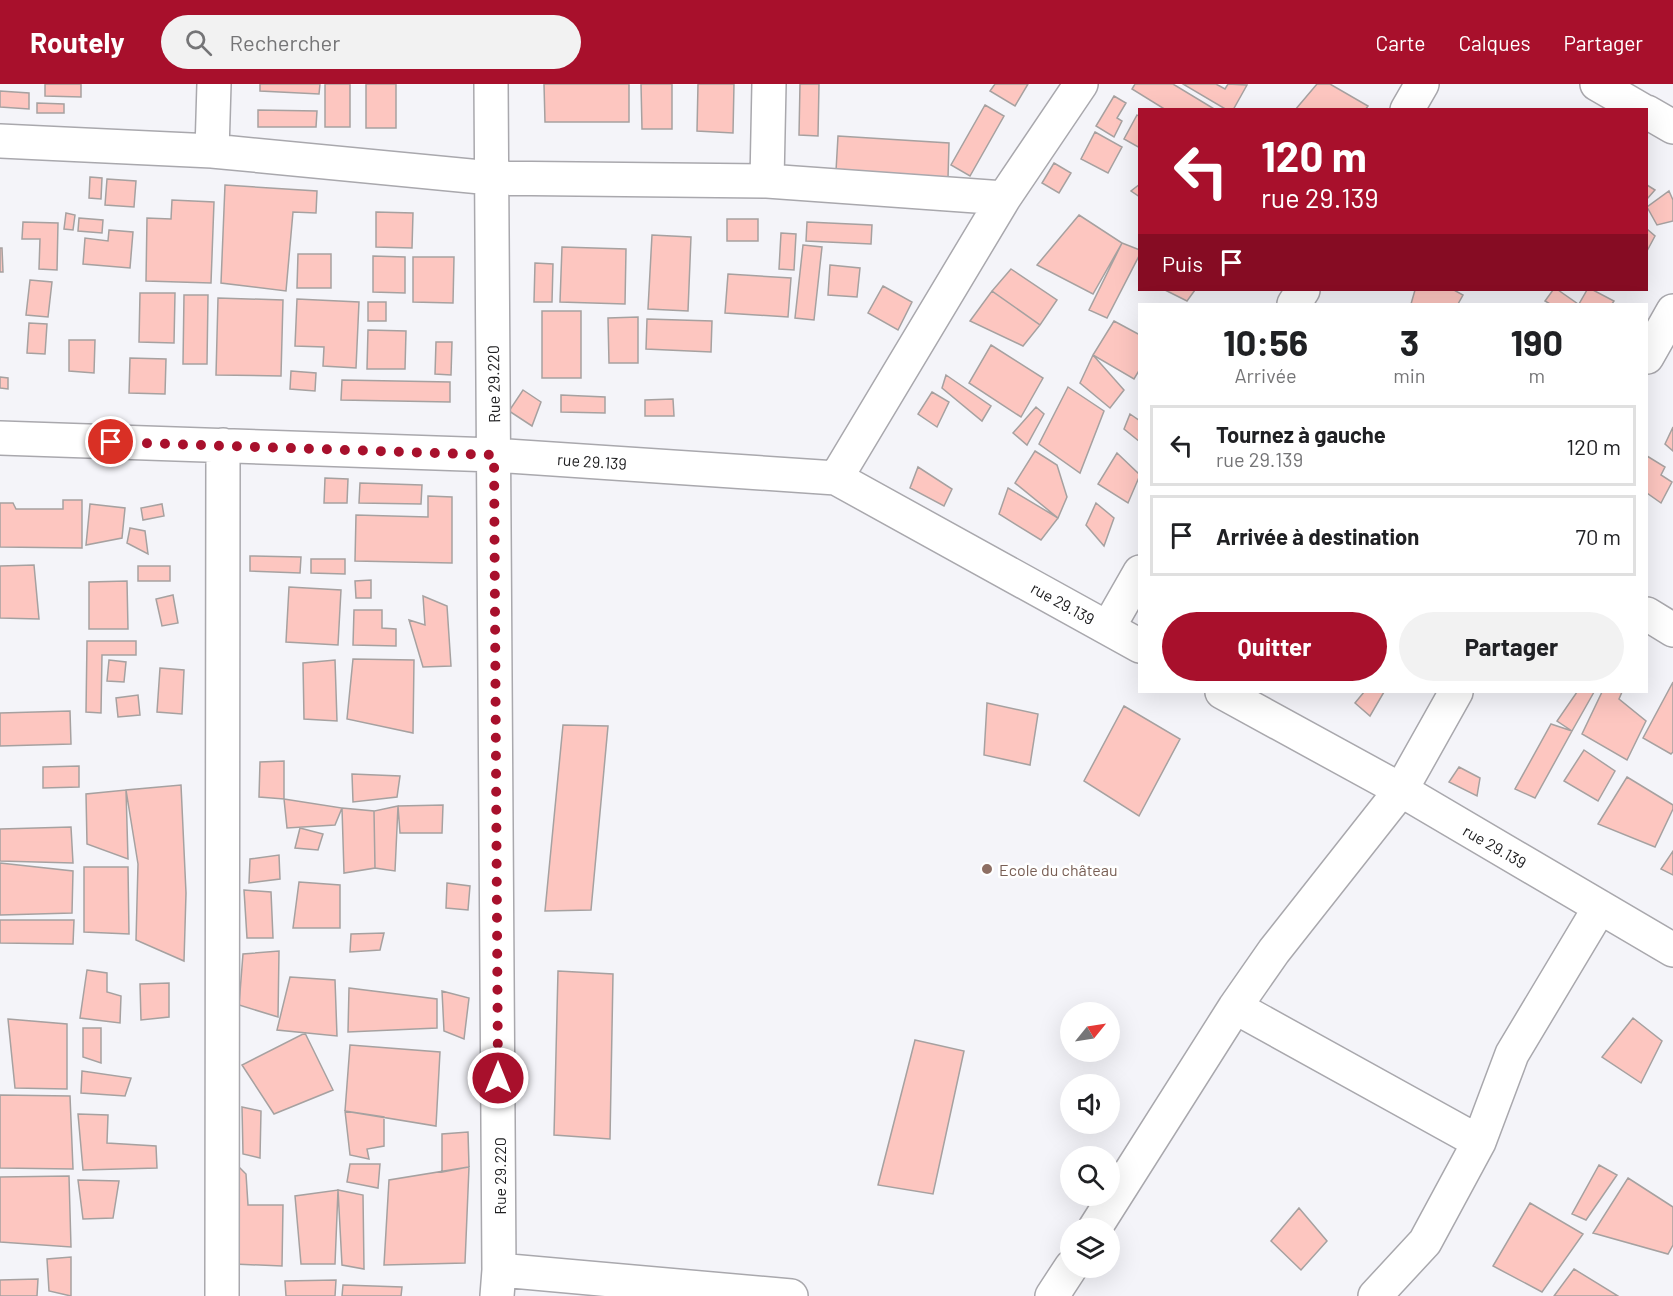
<!DOCTYPE html>
<html lang="fr">
<head>
<meta charset="utf-8">
<style>
  :root { --surface:#fff; --page:#f2f2f2; --text:#202124; --muted:#757577; --line:#e0e0e0; --accent:#a8102c }
  body { margin:0; font-family:Barlow,sans-serif; background:var(--page); color:var(--text); height:100vh; display:flex; flex-direction:column; font-size:22px; white-space:nowrap }
  * { box-sizing:border-box; margin:0 }
  p { font-size:20px; color:var(--muted) }
  .icon { flex:none; width:33px; height:33px; fill:none; stroke:currentColor; stroke-width:2; stroke-linecap:round; stroke-linejoin:round }
  .map { position:relative; flex:1; overflow:hidden }
  .side { position:absolute; left:1138px; top:219px; width:510px; height:390px; display:flex; flex-direction:column; background:var(--surface); border-radius:0px; box-shadow:0 6px 24px #0002 }
  .side>* { flex:none }
  .top-card { position:absolute; left:1138px; top:24px; width:510px; height:183px; border-radius:0px; box-shadow:0 6px 24px #0002; background:#a8102c; color:#fff; overflow:hidden }
  .needle { width:39px; rotate:60deg }
  .controls { position:absolute; left:1060px; top:918px; display:grid; gap:12px }
  .controls a { display:grid; place-items:center; width:60px; height:60px; border-radius:50%; background:var(--surface); box-shadow:0 6px 24px #0002; font-size:30px }
  .pin { position:absolute; display:grid; place-items:center; width:51px; height:51px; color:#fff; margin:-26px; border:3px solid #fff; border-radius:50%; box-shadow:0 2px 6px #0007 }
  .me { position:absolute; width:66px; margin:-33px; rotate:0deg; stroke-linejoin:round; filter:drop-shadow(0 0 4px #0008) }
  .turn { display:flex; align-items:center; gap:21px; height:126px; padding:0 24px; font-size:27px }
  .turn .icon { width:78px; height:78px; stroke-width:2.5 }
  .turn b { display:block; font-size:42px; line-height:51px }
  .then { display:flex; align-items:center; height:57px; padding:0 24px; background:#0003; gap:12px; font-size:22px }
  .eta { display:flex; justify-content:space-evenly; align-items:center; height:102px; text-align:center }
  .eta b { font-size:36px; font-weight:700; line-height:42px }
  .button { display:flex; gap:12px; margin-top:auto; padding:12px 24px }
  .button a { flex:1; height:69px; border-radius:36px; background:var(--accent); color:#fff; font-size:24px; font-weight:700; line-height:69px; text-align:center }
  .button a+a { background:var(--page); color:var(--text) }
  ul { padding:0; list-style:none }
  li { display:flex; align-items:center; gap:18px; height:81px; margin:0 12px 9px; padding:0 12px; border:3px solid var(--line); border-radius:0px }
  li div { flex:1 }
  li b { display:block; font-size:22px }
  li em { font-style:normal }
  header { display:flex; align-items:center; gap:36px; box-sizing:border-box; height:84px; padding:0 30px; background:var(--accent); color:#fff }
  header strong { font-size:28px }
  nav { display:flex; gap:33px; margin-inline-start:auto; font-size:21px }
  .search { width:420px; height:54px; background:var(--page); display:flex; align-items:center; gap:15px; box-sizing:border-box; padding:0 21px; border-radius:33px; color:var(--muted); font-size:22px }
  .map>svg:first-child { display:block }
  .building { fill:#fdc6c0; stroke:#a6a1a0; stroke-width:1.5 }
  .lines { fill:none; stroke-linecap:round; stroke-linejoin:round }
  .street-casing { stroke:#a9a8ad; stroke-width:36 }
  .street { stroke:#fff; stroke-width:33 }
  .route { stroke:#a8102c; stroke-width:10; stroke-dasharray:0 18 }
  .education-dot { fill:#8d6e63; stroke:#fff; stroke-width:2 }
  .labels { text-anchor:middle; dominant-baseline:central; stroke-width:5; stroke-linejoin:round; paint-order:stroke }
  .street-label { font-size:16px; fill:#202022; stroke:#fff }
  .education-label { font-size:16px; fill:#785e54; stroke:#fff; text-anchor:start }
</style>
</head>
<body>
<header>
<strong>Routely</strong>
<div class="search"><svg class="icon" aria-label="search" viewBox="0 0 24 24"><circle cx="10" cy="10" r="6"/><path d="M15 15l6 6"/></svg>Rechercher</div>
<nav><a>Carte</a><a>Calques</a><a>Partager</a></nav>
</header>
<div class="map">
<svg width="1673" height="1212" viewBox="0 0 1673 1212">
  <rect width="100%" height="100%" fill="#f4f4f9"/>
  <path class="building" d="M45,0H81V13L45,12Z
    M260,0H320L319,10L260,7Z
    M325,0H350V43H325Z
    M366,0H396V44H366Z
    M544,0H629V38H545Z
    M641,0H672V45H642Z
    M698,0H734L733,49L697,47Z
    M800,0H819L818,52L799,51Z
    M995,0H1028L1015,22L990,7Z
    M1135,0H1173L1216,26H1166L1132,5Z
    M1183,0H1216L1225,5L1228,0L1247,1L1233,26H1227Z
    M1317,0H1330L1368,22L1365,26H1295Z
    M0,7L29,9V25L0,23Z
    M1114,12L1126,19L1117,34L1122,37L1114,53L1096,42Z
    M37,19L64,20V29H37Z
    M985,21L1004,32L970,92L951,81Z
    M258,26L317,27L316,43H258Z
    M1137,31L1140,33V64L1124,55Z
    M1095,48L1122,63L1108,89L1081,75Z
    M838,52L949,59L948,94L836,87Z
    M1054,79L1071,89L1059,109L1042,99Z
    M90,93L102,94L101,115L89,114Z
    M107,95L136,97L134,123L105,121Z
    M1140,100V113L1131,107Z
    M225,101L317,107L316,129L293,128L286,207L221,199Z
    M1647,101L1655,106L1647,115Z
    M1669,107L1673,116V137L1657,141L1647,123Z
    M172,116L214,118L211,199L146,197L147,134L171,135Z
    M376,128L413,129L412,164L376,163Z
    M66,129L75,131L73,146L64,145Z
    M1079,131L1122,159L1093,210L1037,181Z
    M79,134L103,136L102,149L78,147Z
    M727,135H758V157H727Z
    M23,138L58,139L57,186L39,185L40,155H22Z
    M807,138L872,141L871,160L806,157Z
    M1647,145L1655,152L1647,167Z
    M109,146L133,148L130,184L83,180L85,154L108,157Z
    M781,149L796,150L794,186L779,185Z
    M652,151L691,153L688,227L648,225Z
    M1122,159L1140,166V170L1107,234L1089,226Z
    M803,161L822,163L814,236L795,234Z
    M562,163L626,165L625,220L560,218Z
    M0,164H2L3,188H0Z
    M298,170H331V204H297Z
    M373,172L405,173V209L373,208Z
    M413,173H454L453,219L413,218Z
    M535,179L553,180L552,218H534Z
    M830,181L860,184L857,213L828,211Z
    M1011,185L1057,216L1040,241L992,207Z
    M728,190L791,194L788,233L725,229Z
    M30,196L52,198L48,233L26,231Z
    M883,202L912,218L898,246L868,229Z
    M1165,206H1195L1187,217Z
    M1415,206H1454L1463,211L1458,220H1411Z
    M1553,206H1558L1578,220H1550L1545,217Z
    M1587,206H1593L1614,217L1612,220H1579Z
    M992,207L1040,241L1023,262L970,237Z
    M140,209H175L174,259L139,258Z
    M184,211H208L207,280H183Z
    M218,214L283,216L281,292L216,291Z
    M297,215L359,218L356,284L323,282L324,263L295,262Z
    M368,218H386V237H368Z
    M542,227H581V294H542Z
    M638,233V279H609L608,234Z
    M647,235L712,237L711,268L646,265Z
    M1114,237L1140,251V285L1134,295L1093,271Z
    M29,239L47,240L45,270L27,269Z
    M368,246L406,247L405,285H367Z
    M69,256H95L94,289L69,287Z
    M436,258H452L451,291L435,290Z
    M991,261L1043,294L1021,333L969,299Z
    M1093,271L1124,306L1110,324L1080,299Z
    M130,274L166,275L165,310L129,309Z
    M291,287L316,289L315,307L290,305Z
    M946,291L991,322L982,337L942,304Z
    M0,293L8,294V305L0,304Z
    M342,296L450,298V318L341,316Z
    M1068,303L1104,327L1080,389L1039,360Z
    M523,306L541,318L532,342L509,327Z
    M932,308L949,318L937,343L918,330Z
    M561,311L605,313V329L561,328Z
    M673,315L674,332H645V316Z
    M1036,323L1044,330L1027,361L1013,349Z
    M1130,330L1140,337V358L1124,345Z
    M1673,343V367L1665,360Z
    M1035,367L1057,381L1067,413L1058,434L1015,399Z
    M1117,369L1140,391L1128,419L1098,400Z
    M1647,372L1665,383L1661,391L1672,398L1661,419L1647,409Z
    M918,383L952,405L944,422L910,404Z
    M325,394L348,395L347,419H324Z
    M360,399L422,401L421,420L359,419Z
    M1008,404L1058,434L1041,456L999,430Z
    M428,412L452,413V479L355,477L356,431L428,433Z
    M63,416H82V464L0,463V419H13L16,425H63Z
    M1096,419L1114,434L1104,462L1086,441Z
    M90,420L125,424L122,454L86,461Z
    M162,420L164,432L143,436L141,424Z
    M130,444L145,447L148,470L127,459Z
    M250,472L301,473L300,489L250,487Z
    M311,475H345V490L311,489Z
    M34,481L39,535L0,534V482Z
    M138,482H170V497H138Z
    M371,496V514H356L355,497Z
    M127,497L128,545H89V498Z
    M289,503L341,506L338,561L286,558Z
    M173,511L178,539L162,542L156,515Z
    M423,512L447,522L451,582L423,583L409,536L425,541Z
    M354,526H382V544L396,545V562L353,561Z
    M87,557H136V571H102L101,629L86,628Z
    M353,575L414,576L413,649L347,635Z
    M109,576L126,578L124,598L107,597Z
    M335,576L337,637L304,635L303,579Z
    M160,584L184,586L182,630L157,628Z
    M1673,598V668L1671,670L1643,654Z
    M1364,608H1384L1370,632L1355,619Z
    M1577,608H1594L1572,647L1557,637Z
    M1602,608H1622L1619,615L1646,637L1627,676L1582,650Z
    M138,611L140,631L118,633L116,614Z
    M987,619L1038,630L1030,681L984,671Z
    M1124,622L1180,655L1139,732L1084,697Z
    M70,627L71,660L0,662V629Z
    M1551,640L1572,647L1535,714L1515,705Z
    M563,641L608,642L591,826L545,827Z
    M1584,666L1615,687L1598,717L1564,697Z
    M284,677V715L259,713L260,678Z
    M79,682V703L43,704V683Z
    M1459,683L1480,694L1477,712L1449,698Z
    M352,690L400,692L397,713L353,718Z
    M1627,693L1673,721V725L1655,763L1598,740Z
    M181,701L186,809L184,877L136,856L138,780L126,706Z
    M126,706L128,775L87,760L86,710Z
    M284,715L342,724L335,741L287,744Z
    M443,721L442,749H400L398,722Z
    M398,722L395,787L375,784L374,727Z
    M342,724L374,727L375,784L344,789Z
    M71,743L73,779L0,777V745Z
    M300,744L323,750L318,766L295,764Z
    M1673,767V791L1661,785Z
    M279,771L280,795L249,799L250,775Z
    M0,779L73,787L72,829L0,831Z
    M84,783H128L129,850L84,848Z
    M299,798L340,801V844H293Z
    M447,799L470,802L468,826L446,824Z
    M244,806L271,808L273,854H247Z
    M0,836H74L73,860L0,859Z
    M384,849L380,866L350,868L351,850Z
    M279,867L278,933L239,921L243,870Z
    M87,886L107,889V908L121,912L120,939L80,934Z
    M558,887L613,890L610,1055L554,1051Z
    M290,893L335,896L337,952L277,946Z
    M169,899V933L141,936L140,900Z
    M349,904L437,915V944L348,948Z
    M442,907L469,914L464,955L444,947Z
    M1633,934L1662,957L1641,999L1602,973Z
    M8,935L67,940V1005L15,1004Z
    M83,944H101V979L83,973Z
    M305,949L333,1006L274,1030L242,981Z
    M915,956L964,967L933,1110L878,1101Z
    M350,961L440,968L436,1042L345,1027Z
    M82,987L131,994L125,1012L81,1009Z
    M0,1011L70,1012L73,1085L0,1084Z
    M242,1023L261,1027L260,1074L243,1070Z
    M345,1027L384,1033V1062L367,1065L369,1075L350,1071Z
    M78,1030L108,1031L107,1059L156,1062L157,1084L83,1086Z
    M468,1048L469,1083L442,1088V1050Z
    M235,1079L246,1090L248,1121H283L282,1182L234,1180Z
    M350,1080H380L378,1104L347,1098Z
    M1599,1081L1617,1091L1586,1136L1572,1130Z
    M469,1083L465,1179L384,1181L389,1096Z
    M69,1092L71,1163L0,1158V1093Z
    M1628,1094L1673,1123V1161L1668,1170L1593,1149Z
    M78,1096L119,1097L113,1134L83,1135Z
    M338,1106L363,1111L364,1185L342,1181Z
    M338,1106L335,1180H301L295,1112Z
    M1530,1119L1583,1150L1542,1208L1493,1182Z
    M1299,1124L1327,1157L1301,1186L1271,1157Z
    M71,1173V1212L49,1207L47,1175Z
    M1574,1185L1618,1212H1554Z
    M38,1195L37,1212H0V1196Z
    M336,1196L335,1212H286L285,1197Z
    M343,1201L402,1203L401,1212H342Z"/>
  <g class="lines">
    <g class="street-casing">
      <path id="street" d="M491,0L499,1186L497,1212
        M1597,0L1642,26
        M1407,26L1422,0
        M1647,28L1673,43
        M0,57L212,67L491,94L767,97L1004,114
        M212,67L214,0
        M767,97L769,0
        M1294,220L1303,206
        M1647,273L1673,227
        M0,354L494,371L836,394L1140,562
        M836,394L1004,114L1081,0
        M1647,530L1673,546
        M1108,544L1140,488
        M1222,608L1401,706L1673,866
        M1235,923L1479,1058
        M1095,1144L1235,923L1274,867L1401,706L1456,608
        M499,1186L791,1212
        M222,1212L223,361
        M1052,1212L1071,1183
        M1375,1212L1425,1158L1479,1058L1512,970L1600,823"/>
    </g>
    <use href="#street" class="street"/>
  </g>
  <g class="lines">
    <path class="route" d="M111,358L494,371L498,994"/>
  </g>
  <circle class="education-dot" cx="987" cy="785" r="6"/>
  <g class="labels">
    <g class="street-label">
      <text transform="translate(493 300) rotate(-91)">Rue 29.220</text>
      <text transform="translate(592 377) rotate(4)">rue 29.139</text>
      <text transform="translate(1063 519) rotate(29)">rue 29.139</text>
      <text transform="translate(1495 762) rotate(30)">rue 29.139</text>
      <text transform="translate(499 1092) rotate(-90)">Rue 29.220</text>
    </g>
    <g class="education-label">
      <text x="999" y="785">Ecole du château</text>
    </g>
  </g>
</svg>
<div class="controls">
<a><svg class="needle" viewBox="-14 -14 28 28"><path d="M0-13l5 13h-10z" fill="#e53935"/><path d="M0 13l5-13h-10z" fill="#757577"/></svg></a>
<a><svg class="icon" aria-label="sound" viewBox="0 0 24 24"><path d="M4 9h4l5-4v14l-5-4H4zM17 9q2 3 0 6"/></svg></a>
<a><svg class="icon" aria-label="search" viewBox="0 0 24 24"><circle cx="10" cy="10" r="6"/><path d="M15 15l6 6"/></svg></a>
<a><svg class="icon" aria-label="layers" viewBox="0 0 24 24"><path d="M12 4l9 5-9 5-9-5zM3 14l9 5 9-5"/></svg></a>
</div>
<div class="pin" style="left:111px;top:358px;background:#d93025"><svg class="icon" aria-label="arrive" viewBox="0 0 24 24"><path d="M6 21V4h12l-3 4 3 4H6"/></svg></div>
<svg class="me" style="left:498px;top:994px" viewBox="-20 -20 40 40"><circle r="17" fill="#a8102c" stroke="#fff" stroke-width="3"/><path d="M0-11L8 9 0 5-8 9z" fill="#fff"/></svg>
<div class="top-card">
<div class="turn"><svg class="icon" aria-label="left" viewBox="0 0 24 24"><path d="M17 20v-9H6M10 6l-5 5 5 5"/></svg><div><b>120 m</b>rue 29.139</div></div>
<div class="then">Puis<svg class="icon" aria-label="arrive" viewBox="0 0 24 24"><path d="M6 21V4h12l-3 4 3 4H6"/></svg></div>
</div>
<section class="side">
<div class="eta">
<div><b>10:56</b><p>Arrivée</p></div>
<div><b>3</b><p>min</p></div>
<div><b>190</b><p>m</p></div>
</div>
<ul>
<li><svg class="icon" aria-label="left" viewBox="0 0 24 24"><path d="M17 20v-9H6M10 6l-5 5 5 5"/></svg><div><b>Tournez à gauche</b><p>rue 29.139</p></div><em>120 m</em></li>
<li><svg class="icon" aria-label="arrive" viewBox="0 0 24 24"><path d="M6 21V4h12l-3 4 3 4H6"/></svg><div><b>Arrivée à destination</b></div><em>70 m</em></li>
</ul>
<div class="button"><a>Quitter</a><a>Partager</a></div>
</section>
</div>
</body>
</html>
